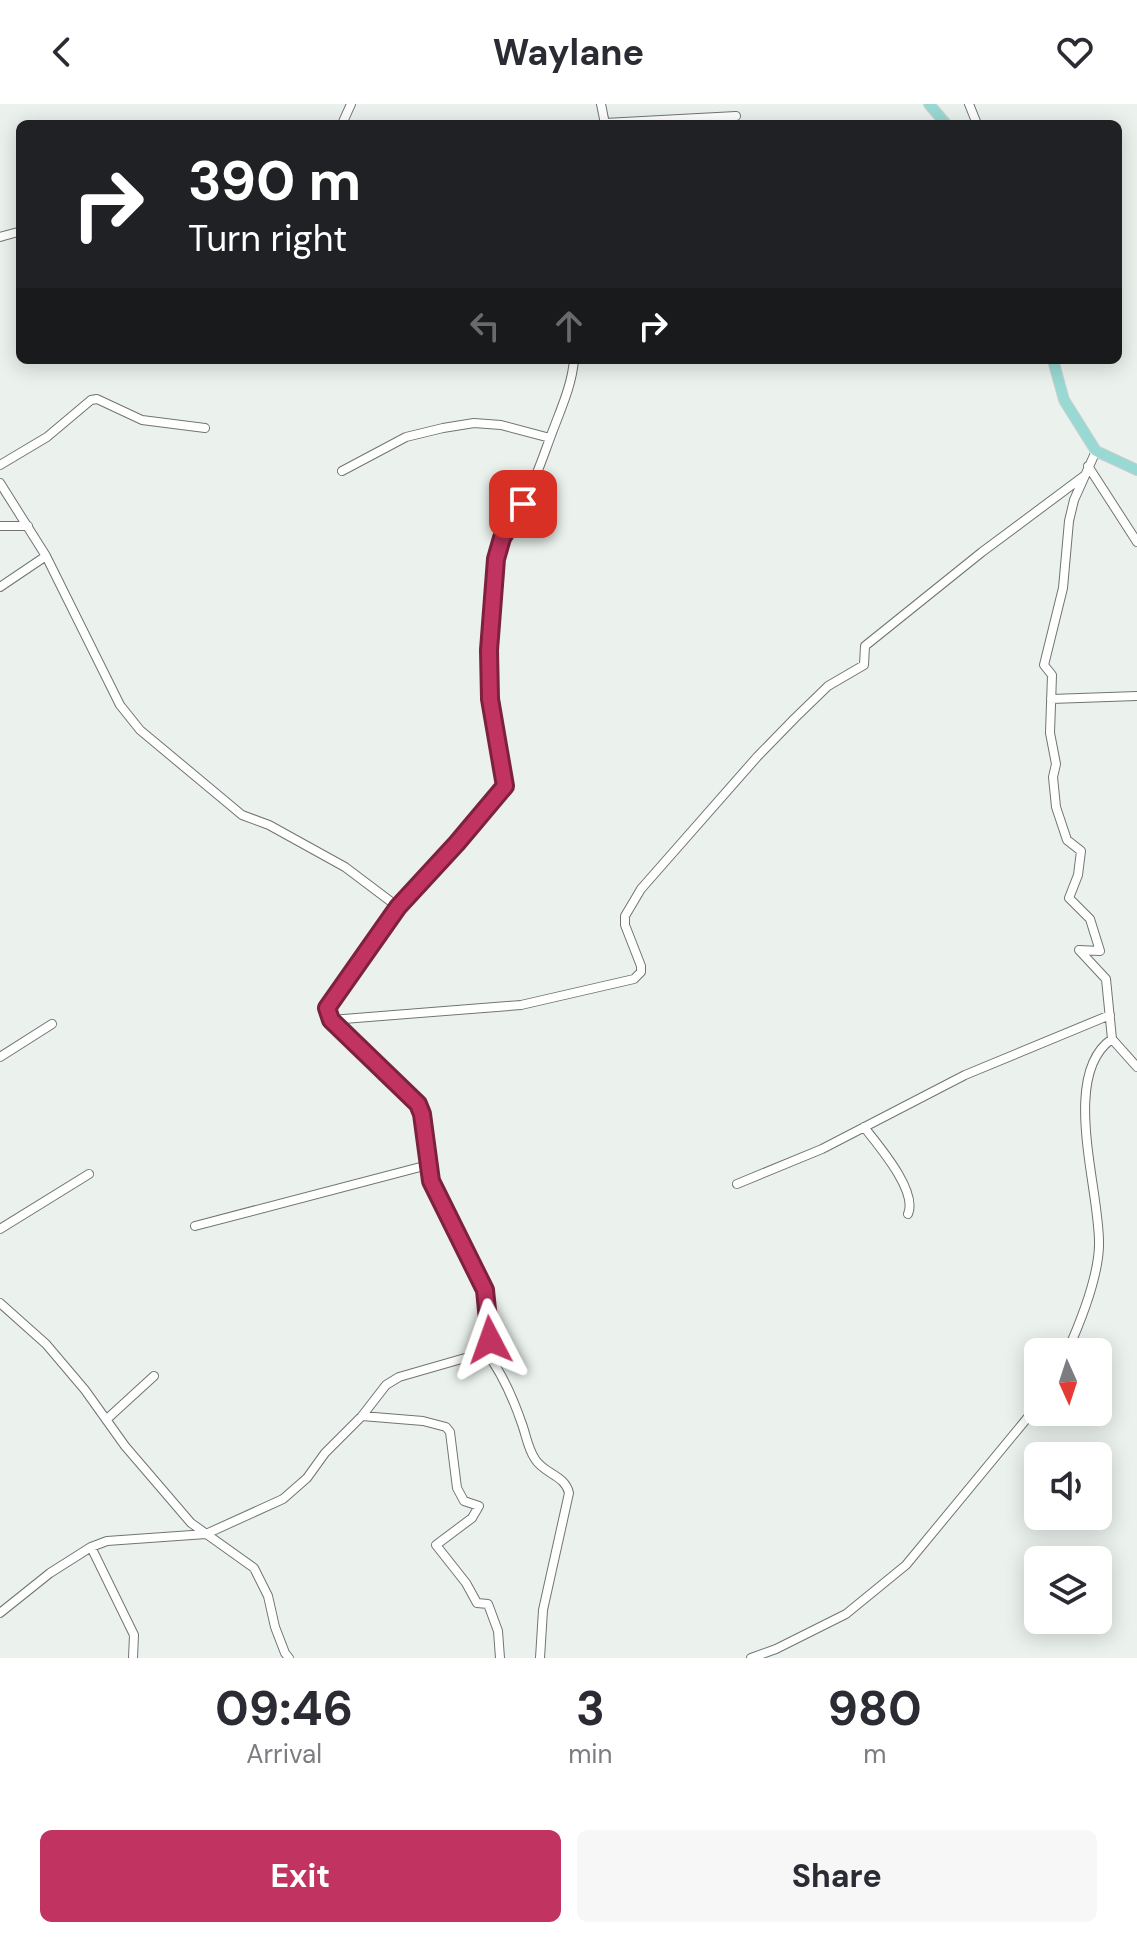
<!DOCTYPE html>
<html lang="en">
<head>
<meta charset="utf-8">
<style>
  :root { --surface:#fff; --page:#f7f7f7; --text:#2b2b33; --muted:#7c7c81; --accent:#c13360 }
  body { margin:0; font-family:"DM Sans",sans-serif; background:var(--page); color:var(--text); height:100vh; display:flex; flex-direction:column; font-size:30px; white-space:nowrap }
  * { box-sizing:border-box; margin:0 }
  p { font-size:26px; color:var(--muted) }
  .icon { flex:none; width:44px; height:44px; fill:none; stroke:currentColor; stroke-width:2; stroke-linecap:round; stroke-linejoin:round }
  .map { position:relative; height:1554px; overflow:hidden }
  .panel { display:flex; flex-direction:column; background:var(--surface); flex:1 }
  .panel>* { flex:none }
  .top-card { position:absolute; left:16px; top:16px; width:1106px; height:244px; border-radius:12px; box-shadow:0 4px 20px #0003; background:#202124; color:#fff; overflow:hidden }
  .needle { width:52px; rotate:177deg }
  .tools { position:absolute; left:1024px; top:1234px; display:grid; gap:16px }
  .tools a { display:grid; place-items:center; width:88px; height:88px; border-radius:12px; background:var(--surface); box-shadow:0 4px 20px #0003; font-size:40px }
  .pin { position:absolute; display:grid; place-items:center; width:68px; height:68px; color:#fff; margin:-34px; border-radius:16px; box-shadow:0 4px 12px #0006 }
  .me { position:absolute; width:88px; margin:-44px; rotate:356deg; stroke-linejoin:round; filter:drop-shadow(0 0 6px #0008) }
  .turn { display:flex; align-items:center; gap:28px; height:168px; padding:0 40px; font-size:36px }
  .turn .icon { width:104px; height:104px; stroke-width:2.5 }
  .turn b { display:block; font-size:56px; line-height:68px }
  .lanes { display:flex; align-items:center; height:76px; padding:0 40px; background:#0003; justify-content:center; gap:40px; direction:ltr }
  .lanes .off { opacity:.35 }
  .eta { display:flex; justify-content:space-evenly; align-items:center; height:136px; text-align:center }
  .eta b { font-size:48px; font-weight:700; line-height:56px }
  .button { display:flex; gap:16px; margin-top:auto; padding:16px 40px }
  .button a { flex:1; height:92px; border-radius:12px; background:var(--accent); color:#fff; font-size:32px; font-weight:700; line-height:92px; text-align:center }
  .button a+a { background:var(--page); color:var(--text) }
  header { display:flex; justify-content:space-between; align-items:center; height:104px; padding:0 40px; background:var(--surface); font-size:36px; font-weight:700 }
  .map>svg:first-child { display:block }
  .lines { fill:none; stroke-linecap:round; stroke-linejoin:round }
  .minor-casing { stroke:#707571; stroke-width:10 }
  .major-casing { stroke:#cecfce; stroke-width:12 }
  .minor { stroke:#fff; stroke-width:8 }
  .major { stroke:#99d9d3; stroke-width:10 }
  .route-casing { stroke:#7d213e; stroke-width:20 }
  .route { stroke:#c13360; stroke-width:14 }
</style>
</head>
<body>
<header><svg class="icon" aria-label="back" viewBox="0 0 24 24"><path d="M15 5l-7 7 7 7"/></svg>Waylane<svg class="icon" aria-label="heart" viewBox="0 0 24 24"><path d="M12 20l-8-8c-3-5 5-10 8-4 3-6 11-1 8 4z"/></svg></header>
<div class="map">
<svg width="1137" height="1554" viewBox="0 0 1137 1554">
  <rect width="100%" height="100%" fill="#ebf2ed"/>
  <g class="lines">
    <g class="minor-casing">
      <path id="minor" d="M601,0L605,20
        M969,0L977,20
        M605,19L736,12
        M342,20L351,0
        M0,133L18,128
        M1096,347L1074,396L1069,417L1063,484L1044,561L1052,571L1050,629L1056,660L1053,673L1056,703L1067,736L1081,747L1078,771L1069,794L1090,815L1100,847L1079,846L1106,875L1112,935L1137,963
        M0,361L47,333L91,296L97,295L142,316L205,324
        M1088,362L1137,438
        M342,367L406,333L443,324L474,319L501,321L550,334
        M0,379L46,452L120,601L140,626L242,711L269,721L345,763L398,803
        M0,422H28
        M0,483L46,452
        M1051,595L1137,592
        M331,916L521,901L634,875L641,868V862L625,821V812L641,785L757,653L795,614L828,582L864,561L865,542L982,448L1084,372
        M0,953L52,920
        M864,1023C878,1041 918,1087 908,1110
        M737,1080L822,1045L965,971L1110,911
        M195,1122L428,1061
        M0,1125L89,1070
        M0,1199L46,1240L85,1286L125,1342L191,1419L254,1464L268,1492L275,1523L285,1549L289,1554
        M485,1247C502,1268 513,1294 522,1320C526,1331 528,1345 535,1355C544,1370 565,1371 569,1389L543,1506L540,1554
        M1067,1248C1080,1219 1098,1174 1099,1142C1101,1089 1059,971 1112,935
        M362,1312L423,1317L446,1323L450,1328L457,1384L464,1397L479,1402L472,1414L436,1441L466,1479L477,1499L488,1500L498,1527L500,1554
        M107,1315L154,1272
        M91,1443L134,1531L133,1554
        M0,1509L50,1469L91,1443L107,1437L206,1430L283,1395L307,1374L325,1349L362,1312L386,1281L399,1273L479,1250L489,1243L488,1201L485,1186L431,1077L422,1010L418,1000L331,916L327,904L398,803L503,687C506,675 492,615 490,596C487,553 488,498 496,455C501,432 515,415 525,395C538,371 545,346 555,321C563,300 572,279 574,256
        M751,1554L776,1545L846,1510L906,1461L1038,1301"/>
    </g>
    <g class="major-casing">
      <path id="major" d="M929,0L946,20
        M1053,256L1064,296L1096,347L1137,366"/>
    </g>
    <use href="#minor" class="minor"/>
    <use href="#major" class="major"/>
  </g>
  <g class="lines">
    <g class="route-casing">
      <path id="route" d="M490,1236L485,1186L431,1077L422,1010L418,1000L331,916L327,904L398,803L457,739L505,682L490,595L489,546L496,455L502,434L523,400"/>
    </g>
    <use href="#route" class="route"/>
  </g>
</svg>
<div class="tools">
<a><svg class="needle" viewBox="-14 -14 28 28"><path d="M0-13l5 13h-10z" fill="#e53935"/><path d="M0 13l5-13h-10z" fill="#7c7c81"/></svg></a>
<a><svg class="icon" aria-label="sound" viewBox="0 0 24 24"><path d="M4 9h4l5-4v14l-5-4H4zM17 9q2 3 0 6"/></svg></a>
<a><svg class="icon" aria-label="layers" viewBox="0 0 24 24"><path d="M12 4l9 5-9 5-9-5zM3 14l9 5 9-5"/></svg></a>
</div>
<div class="pin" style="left:523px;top:400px;background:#d93025"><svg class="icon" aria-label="arrive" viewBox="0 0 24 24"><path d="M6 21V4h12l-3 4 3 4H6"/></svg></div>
<svg class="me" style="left:490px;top:1236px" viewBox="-20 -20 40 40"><path d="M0-17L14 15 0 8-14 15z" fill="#c13360" stroke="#fff" stroke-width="4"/></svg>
<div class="top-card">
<div class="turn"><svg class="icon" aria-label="right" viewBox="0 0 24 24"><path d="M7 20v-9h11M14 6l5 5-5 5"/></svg><div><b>390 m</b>Turn right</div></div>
<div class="lanes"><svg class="icon off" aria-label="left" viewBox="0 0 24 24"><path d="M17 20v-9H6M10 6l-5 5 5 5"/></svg><svg class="icon off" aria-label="ahead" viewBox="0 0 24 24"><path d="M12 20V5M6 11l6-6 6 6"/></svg><svg class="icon" aria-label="right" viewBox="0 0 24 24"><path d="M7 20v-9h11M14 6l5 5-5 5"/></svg></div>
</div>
</div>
<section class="panel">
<div class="eta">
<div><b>09:46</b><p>Arrival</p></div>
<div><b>3</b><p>min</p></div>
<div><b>980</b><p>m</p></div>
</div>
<div class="button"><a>Exit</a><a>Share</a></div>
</section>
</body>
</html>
